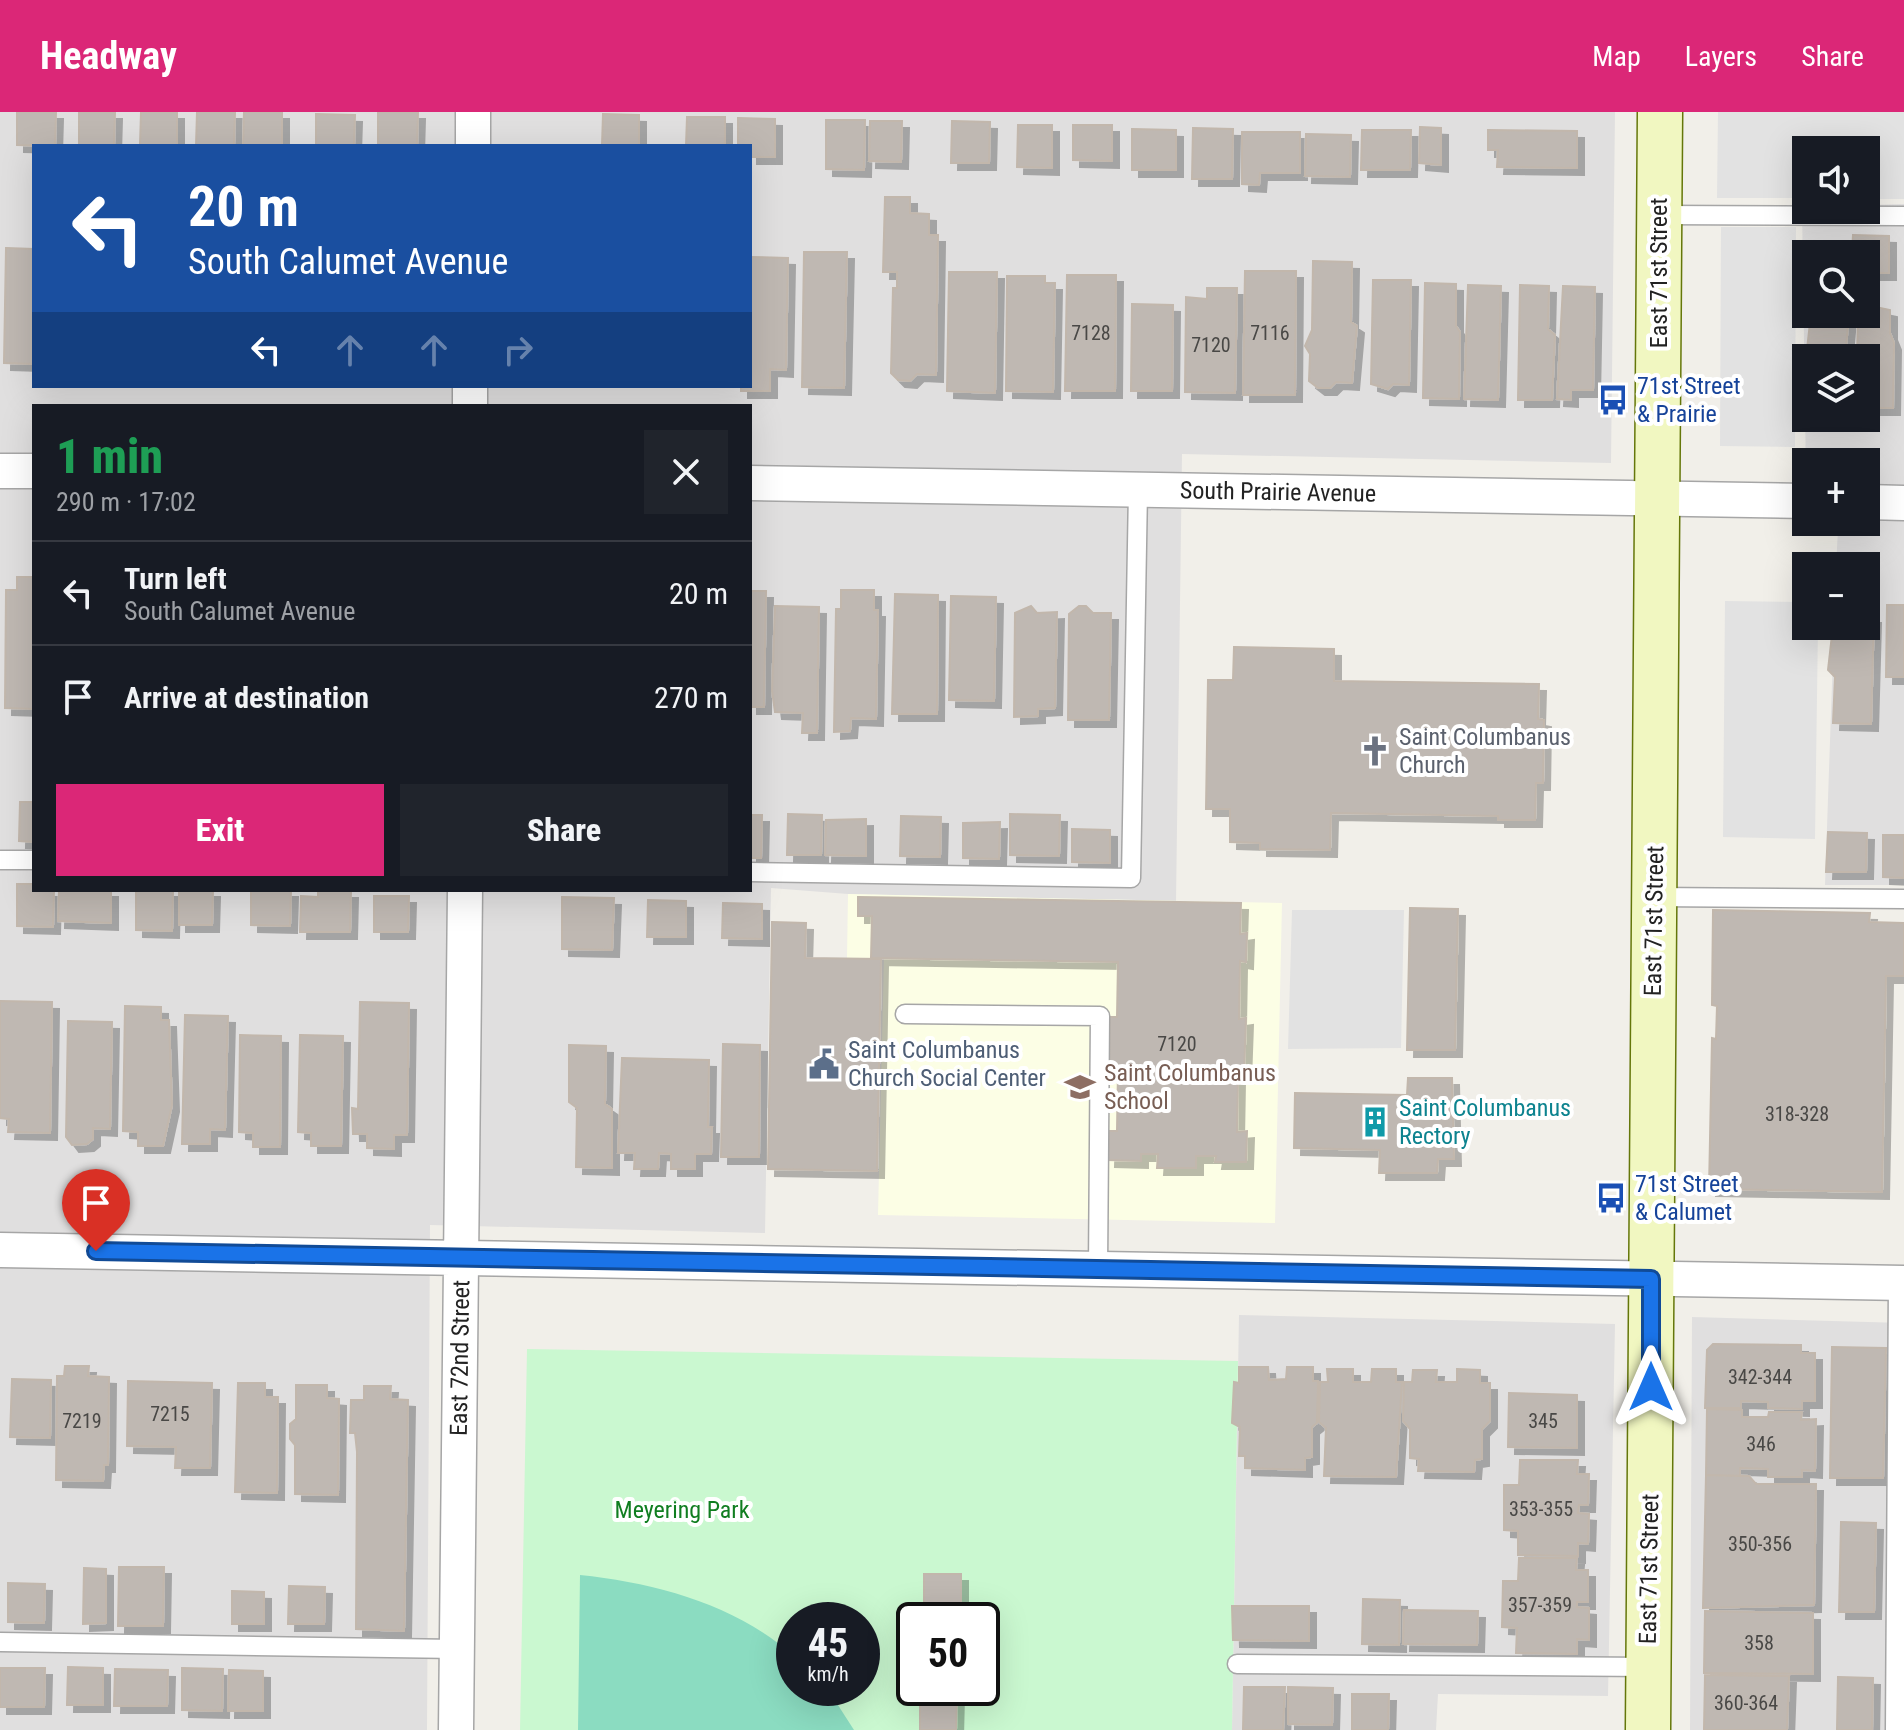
<!DOCTYPE html>
<html lang="en">
<head>
<meta charset="utf-8">
<style>
  :root { --surface:#171b24; --page:#20242c; --text:#f1f3f6; --muted:#9ea1a6; --line:#363941; --accent:#db2777 }
  body { margin:0; font-family:"Roboto Condensed",sans-serif; background:var(--page); color:var(--text); height:100vh; display:flex; flex-direction:column; font-size:30px; white-space:nowrap }
  * { box-sizing:border-box; margin:0 }
  p { font-size:26px; color:var(--muted) }
  .icon { flex:none; width:44px; height:44px; fill:none; stroke:currentColor; stroke-width:2; stroke-linecap:round; stroke-linejoin:round }
  .map { position:relative; flex:1; overflow:hidden }
  .panel { position:absolute; left:32px; top:292px; width:720px; height:488px; display:flex; flex-direction:column; background:var(--surface); border-radius:0px; box-shadow:0 8px 32px #0002 }
  .panel>* { flex:none }
  .guide { position:absolute; left:32px; top:32px; width:720px; height:244px; border-radius:0px; box-shadow:0 8px 32px #0002; background:#1a4fa0; color:#fff; overflow:hidden }
  .controls { position:absolute; left:1792px; top:24px; display:grid; gap:16px }
  .controls a { display:grid; place-items:center; width:88px; height:88px; border-radius:0px; background:var(--surface); box-shadow:0 8px 32px #0002; font-size:40px }
  .speed { position:absolute; left:776px; top:1490px; display:flex; gap:16px; font-size:40px; font-weight:700; text-align:center }
  .speed>* { display:grid; place-content:center; width:104px; height:104px; border-radius:50%; background:var(--surface); box-shadow:0 8px 32px #0002; line-height:1 }
  .speed small { font-size:20px; font-weight:400 }
  .speed .limit { border:4px solid #111; border-radius:12px; background:#fff; color:#111 }
  .pin { position:absolute; display:grid; place-items:center; width:68px; height:68px; color:#fff; margin:-82px -34px; border-radius:50% 50% 50% 0; rotate:-45deg; box-shadow:0 0 8px #0007 }
  .pin .icon { rotate:45deg }
  .me { position:absolute; width:88px; margin:-44px; rotate:0deg; stroke-linejoin:round; filter:drop-shadow(0 0 6px #0008) }
  .turn { display:flex; align-items:center; gap:28px; height:168px; padding:0 24px; font-size:36px }
  .turn .icon { width:104px; height:104px; stroke-width:2.5 }
  .turn b { display:block; font-size:56px; line-height:68px }
  .lanes { display:flex; align-items:center; height:76px; padding:0 24px; background:#0003; justify-content:center; gap:40px; direction:ltr }
  .lanes .off { opacity:.35 }
  .round { display:grid; place-items:center; flex:none; width:84px; height:84px; border-radius:0px; background:var(--page) }
  .overview { display:flex; align-items:center; justify-content:space-between; height:136px; padding:0 24px }
  h1 { font-size:48px; font-weight:800; line-height:60px; color:#1e9e55 }
  .primary-button { display:flex; gap:16px; margin-top:auto; padding:16px 24px }
  .primary-button a { flex:1; height:92px; border-radius:0px; background:var(--accent); color:#fff; font-size:32px; font-weight:800; line-height:92px; text-align:center }
  .primary-button a+a { background:var(--page); color:var(--text) }
  ul { padding:0; list-style:none }
  li { display:flex; align-items:center; gap:24px; height:104px; padding:0 24px; border-top:2px solid var(--line) }
  li div { flex:1 }
  li b { display:block; font-size:30px }
  li em { font-style:normal }
  header { display:flex; align-items:center; gap:48px; box-sizing:border-box; height:112px; padding:0 40px; background:var(--accent); color:#fff }
  header strong { font-size:38px }
  nav { display:flex; gap:44px; margin-inline-start:auto; font-size:28px }
  .map>svg:first-child { display:block }
  .residential { fill:#e0dfdf; fill-rule:evenodd }
  .education { fill:#fcfee5 }
  .park { fill:#caf8d0; fill-rule:evenodd }
  .pitch { fill:#8bdcc1 }
  .parking { fill:#e2e2e2 }
  .building { fill:#bfb8b2; stroke:#c2b7ac; stroke-width:2; filter:url(#shadow) }
  .lines { fill:none; stroke-linecap:round; stroke-linejoin:round }
  .service-casing { stroke:#a6a6a6; stroke-width:21 }
  .minor-casing { stroke:#a6a6a6; stroke-width:37 }
  .secondary-casing { stroke:#65770a; stroke-width:47 }
  .service { stroke:#fff; stroke-width:18 }
  .minor { stroke:#fff; stroke-width:34 }
  .secondary { stroke:#f1f7c1; stroke-width:44 }
  .route-casing { stroke:#114b97; stroke-width:20 }
  .route { stroke:#1a73e8; stroke-width:14 }
  .labels { text-anchor:middle; dominant-baseline:central; stroke-width:8; stroke-linejoin:round; paint-order:stroke }
  .number-label { font-size:20px; fill:#494846 }
  .street-label { font-size:24px; fill:#222; stroke:#fff }
  .transit-label { font-size:24px; fill:#164399; stroke:#fff; text-anchor:start }
  .worship-label { font-size:24px; fill:#5b616d; stroke:#fff; text-anchor:start }
  .service-label { font-size:24px; fill:#4e5e75; stroke:#fff; text-anchor:start }
  .education-label { font-size:24px; fill:#785e54; stroke:#fff; text-anchor:start }
  .culture-label { font-size:24px; fill:#0d838f; stroke:#fff; text-anchor:start }
  .park-label { font-size:24px; fill:#117e21; stroke:#fff }
</style>
</head>
<body>
<header>
<strong>Headway</strong>
<nav><a>Map</a><a>Layers</a><a>Share</a></nav>
</header>
<div class="map">
<svg width="1904" height="1618" viewBox="0 0 1904 1618">
  <defs>
    <filter id="shadow"><feDropShadow dx="7" dy="7" stdDeviation="0" flood-color="#0004"/></filter>
  </defs>
  <rect width="100%" height="100%" fill="#f1efe9"/>
  <path class="residential" d="M0,0H1615L1611,351L1182,342L1176,790L848,782L771,776L765,1121L430,1113L427,1618H0ZM34,34H750V274H34ZM34,294H750V778H34Z
    M1904,92V773H1825L1834,514H1866V454H1836L1838,418L1807,415V410H1866V350H1806V364L1802,95L1866,98V93ZM1806,142H1866V202H1806ZM1806,246H1866V306H1806Z
    M1239,1203L1615,1212L1608,1584L1438,1582L1436,1618H1232Z
    M1692,1205L1904,1211V1618H1690Z"/>
  <path class="education" d="M848,782L1282,791L1275,1111L878,1103L884,847L847,846Z"/>
  <path class="park" d="M527,1237L1238,1249L1232,1618H520ZM794,1508H862V1576H794ZM914,1508H982V1576H914Z"/>
  <path class="pitch" d="M580,1463C656,1471 735,1492 794,1544V1576H827L854,1618H578Z"/>
  <path class="parking" d="M1718,0H1904V87H1866V38H1806V86H1717Z
    M1721,115H1796L1795,335L1720,334Z
    M1725,489L1806,490V514H1818L1815,727L1723,725Z
    M1292,798H1404L1401,936L1288,937Z"/>
  <path class="building" d="M17,0H56L55,34L17,33Z
    M79,0H115L114,34H79Z
    M141,0H177V34L140,33Z
    M197,0H235L234,34H196Z
    M244,0H282V34H243Z
    M378,0H418L417,34H378Z
    M316,2L355,3L354,34H316Z
    M603,2L639,3V34H602Z
    M687,5H725V34H686Z
    M738,6L775,7V45H750V34H738Z
    M826,8H865L864,58L826,57Z
    M870,9H902L901,50L869,49Z
    M952,9L990,10L989,51H951Z
    M1018,13H1052V56L1017,55Z
    M1073,13H1112V49L1073,48Z
    M1420,15L1441,16V53L1419,51Z
    M1193,16L1233,17L1232,67H1192Z
    M1132,17L1176,18V58H1132Z
    M1362,18H1411L1410,58H1361Z
    M1488,18L1577,19V56L1497,55L1498,38H1488Z
    M1242,20H1300V61H1260L1259,73L1242,72Z
    M1306,22L1351,23L1350,65L1305,64Z
    M885,85H910V101L929,102V123H938L936,263L917,262L910,269L898,268L891,261L893,176H897V160H883Z
    M1853,123L1889,124V161H1866V142H1852Z
    M6,136L34,137V252L4,251Z
    M804,140H847L844,276L802,275Z
    M750,145L788,146L786,258L770,257V279H741V274H750Z
    M1313,149L1352,150L1351,210L1357,214L1352,271L1336,270L1330,276H1318L1309,269L1310,242L1305,234L1312,218Z
    M1245,159H1296L1295,283H1243Z
    M949,160H997L995,281L947,279Z
    M1067,163H1116L1115,279H1065Z
    M1007,164H1045V171H1055L1053,280L1006,279Z
    M1373,168H1411L1409,273L1393,272L1388,277L1371,272Z
    M1425,171L1456,172V214L1460,220L1459,287L1423,286Z
    M1468,173L1501,174L1498,288L1464,287Z
    M1520,173L1549,174L1548,217L1555,223L1552,288H1518Z
    M1563,174L1595,175L1593,278H1571V288L1557,287Z
    M1207,176H1237L1235,281L1185,280L1186,185L1207,187Z
    M1132,192L1173,193L1172,279H1131Z
    M1866,193L1890,198V221L1894,231L1893,296H1866V246H1857L1858,202H1866Z
    M1811,202H1849L1845,246H1806Z
    M17,465H34V597L5,596L6,478H17Z
    M841,478H874V498H878L876,607L851,606L850,619L834,620L836,497H841Z
    M750,479H766L764,595H750Z
    M895,482L938,483L937,602H892Z
    M951,484L996,485L994,589L949,588Z
    M1866,490L1868,504H1874L1871,612L1833,611L1835,565L1828,558L1833,514H1866Z
    M1887,493H1904V565H1886Z
    M775,494L819,495L817,621H802L803,601L775,600L772,579Z
    M1031,494L1037,501L1057,500L1055,596L1038,597V604L1014,605L1015,501Z
    M1079,494H1086L1093,501H1111L1109,608H1068L1069,502Z
    M1234,535L1334,537V569L1539,572L1538,607L1544,608L1543,671H1536L1535,708H1498V704L1331,701L1330,738L1260,737V731L1230,730V697H1206L1208,568H1233Z
    M20,690H34V730L19,729Z
    M788,702L822,703L821,743H787Z
    M1010,702L1060,703L1059,744L1010,743Z
    M750,703H762L761,746H750Z
    M901,704L941,705L940,745L900,744Z
    M866,707V744L825,743L826,708Z
    M1000,710L999,747L963,746V711Z
    M1072,717L1110,718V751L1072,750Z
    M1828,720L1867,721L1866,760H1826Z
    M1883,723H1904V766L1883,765Z
    M17,772H34V778H54L53,815L17,814Z
    M59,778H111V811L58,809Z
    M136,778H173L172,819L136,818Z
    M179,778H213L212,813H179Z
    M251,778H291L290,814L251,813Z
    M318,779H351L350,820H300L301,784L318,785Z
    M374,784H409L408,820H374Z
    M562,785L614,786L612,838L562,837Z
    M858,785L1241,791L1240,822L1247,821L1246,850L1240,849L1239,907L1246,906L1244,962L1238,963L1237,1020L1247,1019L1246,1050H1215L1216,1044H1196V1056H1157L1158,1042H1141V1049L1108,1048L1109,1019H1117L1118,958L1109,957L1110,905H1117L1118,850L871,846L872,804H858Z
    M648,788L686,789V825H647Z
    M723,791L762,792V827L722,826Z
    M1410,796L1458,797L1455,938H1407Z
    M1713,798L1870,801L1869,810L1904,811V864H1886L1882,1080L1709,1077L1712,926L1716,927L1717,894L1712,893Z
    M772,810L806,811L805,846L881,847L877,1059L768,1057Z
    M0,889L52,890L50,1021L8,1020L9,1007L0,1006Z
    M360,890L409,891L407,1023H394V1037L367,1036V1022H353L352,996L358,997Z
    M125,894L161,895V908H169L172,993L163,1034H138V1020L123,1019Z
    M185,903L228,904L225,1018L210,1017V1032H182Z
    M68,909L112,910L110,1017L93,1016V1027L87,1032L72,1033L66,1025Z
    M240,923L281,924L280,1035H253V1021L239,1020Z
    M300,923L343,924L341,1034H311V1021L298,1020Z
    M723,932L760,933L759,1045H721Z
    M569,933L606,934L605,992L612,997V1056L576,1055L577,996L569,990Z
    M622,946L709,948L708,1015H712L711,1042H695V1057H671V1042L659,1041L658,1057H634L635,1041H618Z
    M1408,966H1452L1454,1047H1438L1437,1061H1379L1380,1038L1294,1036L1295,981L1407,983Z
    M1713,1232L1801,1233V1241H1815V1289H1802V1297L1768,1296V1290L1741,1289V1296H1705L1707,1238Z
    M1832,1235L1886,1236L1883,1366H1830Z
    M65,1254H89L88,1264L109,1265L108,1353H104L103,1369L56,1368L57,1264H64Z
    M1239,1255H1268L1269,1268L1286,1267L1287,1255H1313V1269H1318L1317,1311L1312,1315V1345L1305,1346V1358L1245,1356V1344H1239L1240,1315L1232,1311L1234,1270L1239,1271Z
    M1327,1257H1353V1270H1371L1372,1257H1396V1270H1402L1396,1365L1324,1364L1326,1316L1319,1310L1320,1270H1328Z
    M1457,1257L1480,1258V1271H1490V1309L1482,1317V1347L1475,1348L1474,1360L1418,1359L1419,1347L1410,1346V1317L1403,1309L1404,1270H1412L1413,1258H1437L1436,1270H1457Z
    M12,1267L51,1268L50,1326L10,1325Z
    M128,1269L212,1271L210,1356H175L176,1335L127,1334Z
    M238,1271H265V1285H278L277,1381L235,1380Z
    M296,1273H327V1286L339,1287L338,1383L295,1382V1333L290,1327V1312L296,1307Z
    M364,1274H391L390,1287L408,1288L404,1519L356,1517L357,1340L355,1321H350L351,1288H364Z
    M1509,1281L1577,1283V1336L1508,1335Z
    M1707,1297L1742,1298V1305H1768L1769,1300H1802L1801,1308L1816,1307L1815,1359L1802,1358V1365H1768V1357L1740,1356V1364L1706,1363Z
    M1520,1348H1578L1577,1362H1589L1588,1393H1579L1578,1401L1589,1402L1588,1432L1578,1431V1444L1518,1443V1419L1504,1418V1373H1519Z
    M1706,1363L1749,1364L1756,1372H1816L1814,1493L1703,1496Z
    M1841,1410L1876,1411L1874,1500H1839Z
    M1519,1446H1577L1576,1458H1588V1490H1577V1495L1589,1496V1528L1577,1527V1542L1516,1541L1517,1516L1502,1515L1503,1469H1518Z
    M119,1455H164L163,1514H118Z
    M84,1456L106,1457V1511L83,1512Z
    M924,1462H961V1508H924Z
    M8,1471L45,1472L44,1511L8,1510Z
    M289,1474L325,1475L324,1512H288Z
    M232,1479L264,1480V1512H232Z
    M1363,1487L1400,1488L1399,1533L1362,1532Z
    M1232,1494H1309V1529L1233,1528Z
    M1404,1498L1478,1499L1477,1533L1403,1532Z
    M1705,1499L1813,1501V1562L1704,1561Z
    M68,1555L103,1556V1593H67Z
    M0,1556H45L44,1595H0Z
    M182,1556L223,1557L222,1599L182,1598Z
    M115,1557L168,1558L167,1594H114Z
    M229,1558L263,1559V1599H228Z
    M1705,1563L1789,1564L1787,1618H1704Z
    M1838,1565L1873,1566L1872,1618H1837Z
    M1244,1575H1285L1283,1618H1243Z
    M1288,1575L1333,1576L1332,1613L1288,1612Z
    M914,1576H966L957,1577L956,1618H920V1580H914Z
    M1352,1582H1389L1388,1618H1352Z"/>
  <g class="lines">
    <g class="service-casing">
      <path id="service" d="M1659,103L1904,104
        M0,748H34
        M750,760L1131,766L1138,378
        M1654,785L1904,787
        M905,902L1100,904L1098,1157
        M0,1530L457,1537
        M1237,1552L1648,1555
        M1895,1618L1898,1171"/>
    </g>
    <g class="minor-casing">
      <path id="minor" d="M473,34V0
        M470,294V274
        M0,359H34
        M750,371L1806,389
        M1866,390L1904,391
        M0,1138L1904,1171
        M456,1618L465,778"/>
    </g>
    <g class="secondary-casing">
      <path id="secondary" d="M1648,1618L1660,0"/>
    </g>
    <use href="#service" class="service"/>
    <use href="#minor" class="minor"/>
    <use href="#secondary" class="secondary"/>
  </g>
  <g class="lines">
    <g class="route-casing">
      <path id="route" d="M96,1139L1651,1167V1275"/>
    </g>
    <use href="#route" class="route"/>
  </g>
  <defs>
    <g id="bus-bare" transform="scale(2.4)"><path d="M-5-6H5V4H4V6H2V4H-2V6H-4V4H-5ZM-3.5-4V0h7V-4ZM-3.5 1.2v1.5H-2V1.2ZM2 1.2v1.5H3.5V1.2Z" fill="#1a4fb4" stroke="#fff" stroke-width="2.5" paint-order="stroke"/></g>
    <g id="church-bare" transform="scale(2.4)"><path d="M-1.2-6h2.4v3.5h3.3v2.4h-3.3V6h-2.4V-.1h-3.3v-2.4h3.3Z" fill="#6b7280" stroke="#fff" stroke-width="2.5" paint-order="stroke"/></g>
    <g id="civic-bare" transform="scale(2.4)"><path d="M-.6-6.5H3V-4.5H.6V-3L4-1V1h2V6H-6V1h2V-1L-.6-3ZM-1.2 2.5V6h2.4V2.5Z" fill="#5c6f8a" stroke="#fff" stroke-width="2.5" paint-order="stroke"/></g>
    <g id="school-bare" transform="scale(2.4)"><path d="M0-5L7-2L0 1L-7-2ZM-4 1L0 2.5L4 1V4Q0 6-4 4Z" fill="#8d6e63" stroke="#fff" stroke-width="2.5" paint-order="stroke"/></g>
    <g id="building-bare" transform="scale(2.4)"><path d="M-4-6H4V6H1V3H-1V6H-4ZM-2.5-4.3h1.7v1.8h-1.7ZM.8-4.3h1.7v1.8H.8ZM-2.5-1h1.7V.8h-1.7ZM.8-1h1.7V.8H.8Z" fill="#0f9aa8" stroke="#fff" stroke-width="2.5" paint-order="stroke"/></g>
  </defs>
  <g fill-rule="evenodd">
    <use href="#bus-bare" x="1613" y="288"/>
    <use href="#church-bare" x="1375" y="639"/>
    <use href="#civic-bare" x="824" y="952"/>
    <use href="#school-bare" x="1080" y="975"/>
    <use href="#building-bare" x="1375" y="1010"/>
    <use href="#bus-bare" x="1611" y="1086"/>
  </g>
  <g class="labels">
    <g class="number-label">
      <text x="1091" y="221">7128</text>
      <text x="1270" y="221">7116</text>
      <text x="1211" y="233">7120</text>
      <text x="1177" y="932">7120</text>
      <text x="1797" y="1002">318-328</text>
      <text x="1760" y="1265">342-344</text>
      <text x="170" y="1302">7215</text>
      <text x="82" y="1309">7219</text>
      <text x="1543" y="1309">345</text>
      <text x="1761" y="1332">346</text>
      <text x="1541" y="1397">353-355</text>
      <text x="1760" y="1432">350-356</text>
      <text x="1540" y="1493">357-359</text>
      <text x="1759" y="1531">358</text>
      <text x="1746" y="1591">360-364</text>
    </g>
    <g class="street-label">
      <text transform="translate(1659 161) rotate(-90)">East 71st Street</text>
      <text transform="translate(1278 380) rotate(1)">South Prairie Avenue</text>
      <text transform="translate(1654 809) rotate(-89)">East 71st Street</text>
      <text transform="translate(460 1246) rotate(-89)">East 72nd Street</text>
      <text transform="translate(1649 1457) rotate(-89)">East 71st Street</text>
    </g>
    <g class="transit-label">
      <text x="1637" y="274">71st Street<tspan x="1637" dy="28">&amp; Prairie</tspan></text>
      <text x="1635" y="1072">71st Street<tspan x="1635" dy="28">&amp; Calumet</tspan></text>
    </g>
    <g class="worship-label">
      <text x="1399" y="625">Saint Columbanus<tspan x="1399" dy="28">Church</tspan></text>
    </g>
    <g class="service-label">
      <text x="848" y="938">Saint Columbanus<tspan x="848" dy="28">Church Social Center</tspan></text>
    </g>
    <g class="education-label">
      <text x="1104" y="961">Saint Columbanus<tspan x="1104" dy="28">School</tspan></text>
    </g>
    <g class="culture-label">
      <text x="1399" y="996">Saint Columbanus<tspan x="1399" dy="28">Rectory</tspan></text>
    </g>
    <g class="park-label">
      <text x="682" y="1398">Meyering Park</text>
    </g>
  </g>
</svg>
<div class="controls">
<a><svg class="icon" aria-label="sound" viewBox="0 0 24 24"><path d="M4 9h4l5-4v14l-5-4H4zM17 9q2 3 0 6"/></svg></a>
<a><svg class="icon" aria-label="search" viewBox="0 0 24 24"><circle cx="10" cy="10" r="6"/><path d="M15 15l6 6"/></svg></a>
<a><svg class="icon" aria-label="layers" viewBox="0 0 24 24"><path d="M12 4l9 5-9 5-9-5zM3 14l9 5 9-5"/></svg></a>
<a>+</a>
<a>−</a>
</div>
<div class="speed"><div>45<small>km/h</small></div><div class="limit">50</div></div>
<div class="pin" style="left:96px;top:1139px;background:#d93025"><svg class="icon" aria-label="arrive" viewBox="0 0 24 24"><path d="M6 21V4h12l-3 4 3 4H6"/></svg></div>
<svg class="me" style="left:1651px;top:1275px" viewBox="-20 -20 40 40"><path d="M0-17L14 15 0 8-14 15z" fill="#1a73e8" stroke="#fff" stroke-width="4"/></svg>
<div class="guide">
<div class="turn"><svg class="icon" aria-label="left" viewBox="0 0 24 24"><path d="M17 20v-9H6M10 6l-5 5 5 5"/></svg><div><b>20 m</b>South Calumet Avenue</div></div>
<div class="lanes"><svg class="icon" aria-label="left" viewBox="0 0 24 24"><path d="M17 20v-9H6M10 6l-5 5 5 5"/></svg><svg class="icon off" aria-label="ahead" viewBox="0 0 24 24"><path d="M12 20V5M6 11l6-6 6 6"/></svg><svg class="icon off" aria-label="ahead" viewBox="0 0 24 24"><path d="M12 20V5M6 11l6-6 6 6"/></svg><svg class="icon off" aria-label="right" viewBox="0 0 24 24"><path d="M7 20v-9h11M14 6l5 5-5 5"/></svg></div>
</div>
<section class="panel">
<div class="overview"><div><h1>1 min</h1><p>290 m · 17:02</p></div><a class="round"><svg class="icon" aria-label="close" viewBox="0 0 24 24"><path d="M6 6l12 12M18 6L6 18"/></svg></a></div>
<ul>
<li><svg class="icon" aria-label="left" viewBox="0 0 24 24"><path d="M17 20v-9H6M10 6l-5 5 5 5"/></svg><div><b>Turn left</b><p>South Calumet Avenue</p></div><em>20 m</em></li>
<li><svg class="icon" aria-label="arrive" viewBox="0 0 24 24"><path d="M6 21V4h12l-3 4 3 4H6"/></svg><div><b>Arrive at destination</b></div><em>270 m</em></li>
</ul>
<div class="primary-button"><a>Exit</a><a>Share</a></div>
</section>
</div>
</body>
</html>
